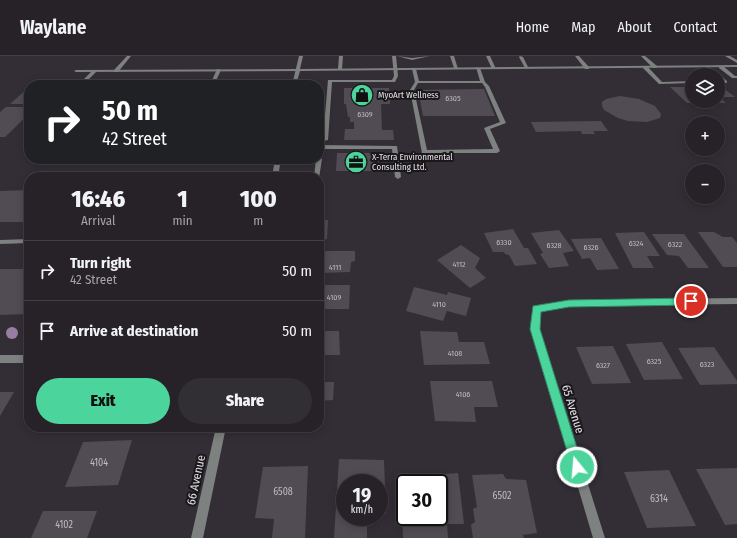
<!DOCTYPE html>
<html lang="en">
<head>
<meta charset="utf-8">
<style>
  :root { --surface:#262228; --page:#322f34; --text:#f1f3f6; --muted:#a4a4a8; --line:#423f45; --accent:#4bd49b }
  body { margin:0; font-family:"Fira Sans Condensed",sans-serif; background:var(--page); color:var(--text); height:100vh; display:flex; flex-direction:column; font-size:15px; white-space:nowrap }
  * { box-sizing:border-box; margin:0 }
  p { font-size:13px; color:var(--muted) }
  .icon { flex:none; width:22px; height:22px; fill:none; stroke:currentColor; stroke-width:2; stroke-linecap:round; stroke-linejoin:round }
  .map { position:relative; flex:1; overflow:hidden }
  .sheet { position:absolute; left:24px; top:116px; width:300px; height:260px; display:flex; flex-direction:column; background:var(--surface); border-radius:16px; box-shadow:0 2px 10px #0003,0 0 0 1px var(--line) }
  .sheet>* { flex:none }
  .guide { position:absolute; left:24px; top:24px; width:300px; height:84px; border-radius:16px; box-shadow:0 2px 10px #0003,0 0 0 1px var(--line); background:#202124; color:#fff; overflow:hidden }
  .fabs { position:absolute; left:685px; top:12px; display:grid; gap:8px }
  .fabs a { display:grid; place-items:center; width:40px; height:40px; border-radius:50%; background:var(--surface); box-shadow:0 2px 10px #0003,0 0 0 1px var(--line); font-size:20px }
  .speed { position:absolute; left:336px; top:418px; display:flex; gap:8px; font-size:20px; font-weight:700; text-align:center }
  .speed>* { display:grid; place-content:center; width:52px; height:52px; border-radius:50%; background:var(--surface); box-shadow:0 2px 10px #0003,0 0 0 1px var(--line); line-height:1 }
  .speed small { font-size:10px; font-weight:400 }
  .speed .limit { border:2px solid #111; border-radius:6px; background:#fff; color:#111 }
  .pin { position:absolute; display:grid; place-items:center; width:34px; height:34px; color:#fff; margin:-17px; border:2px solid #fff; border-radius:50%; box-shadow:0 1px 4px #0007 }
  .me { position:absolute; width:44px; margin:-22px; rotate:343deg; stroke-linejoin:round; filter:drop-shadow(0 0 3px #0008) }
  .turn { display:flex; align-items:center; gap:14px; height:84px; padding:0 12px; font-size:18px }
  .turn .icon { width:52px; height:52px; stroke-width:2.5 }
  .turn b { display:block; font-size:28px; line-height:34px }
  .eta { display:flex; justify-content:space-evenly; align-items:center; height:68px; text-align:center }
  .eta b { font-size:24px; font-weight:800; line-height:28px }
  .cta { display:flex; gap:8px; margin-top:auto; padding:8px 12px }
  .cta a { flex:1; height:46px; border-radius:24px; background:var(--accent); color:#111; font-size:16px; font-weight:800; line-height:46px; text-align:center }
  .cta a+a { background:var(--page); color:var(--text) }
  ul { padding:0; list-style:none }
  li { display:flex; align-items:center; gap:12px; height:60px; padding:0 12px; border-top:1px solid var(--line) }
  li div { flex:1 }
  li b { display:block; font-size:15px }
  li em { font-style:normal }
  header { display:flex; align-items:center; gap:24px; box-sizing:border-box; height:56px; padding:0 20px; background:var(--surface); border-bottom:1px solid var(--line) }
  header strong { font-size:19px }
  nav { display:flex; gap:22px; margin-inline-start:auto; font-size:14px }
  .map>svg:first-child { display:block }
  .building { fill:#514c53 }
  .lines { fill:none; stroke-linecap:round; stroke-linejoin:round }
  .service { fill:#7d817f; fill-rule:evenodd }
  .minor { fill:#7d817f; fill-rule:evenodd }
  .tertiary { fill:#7d817f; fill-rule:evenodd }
  .tree { fill:#977fa4 }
  .route { fill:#4bd49b; stroke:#318a65 }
  .labels { text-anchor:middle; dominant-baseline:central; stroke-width:4; stroke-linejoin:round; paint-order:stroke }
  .number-label { font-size:8px; fill:#bebac0 }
  .far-poi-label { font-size:9px; fill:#e2dfe4; stroke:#19171a; text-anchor:start }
  .near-number-label { font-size:10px; fill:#bebac0 }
  .near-street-label { font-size:12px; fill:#e2dfe4; stroke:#19171a }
</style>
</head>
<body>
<header>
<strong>Waylane</strong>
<nav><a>Home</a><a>Map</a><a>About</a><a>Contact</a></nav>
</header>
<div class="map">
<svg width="737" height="482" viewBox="0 0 737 482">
  <rect width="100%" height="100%" fill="#332e35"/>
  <path class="building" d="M38,23H65L59,29H31Z
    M366,29L372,32H389L390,48H381L382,74H393L394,84H344L345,73H354V66H350V61H348L346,48H344V32H360Z
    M29,31V48H10Z
    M670,31H692V45H718V31H722L735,41H719L726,47H687Z
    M484,33L495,60H423L418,34Z
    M620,40L639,43L655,50L661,58L660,62L647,66L628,65L618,62L604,54L602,50V46L606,43Z
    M6,51H29V58L5,81H0V56Z
    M601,65L608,75H593L595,78H582L581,75L536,76L531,66Z
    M337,97H374L375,115H336Z
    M29,134V166H0V135Z
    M319,164H328L327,183L319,184Z
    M513,173L524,192H528L537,208L515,210L509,199L505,198L504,196H493L484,177Z
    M559,174L574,195L563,197L569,210L549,212L540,198L543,197L531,177Z
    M644,176L660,200H647L654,212H633L615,177Z
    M698,176H714L723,181H732L737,187V211H723Z
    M652,178H684L709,212H688L679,200L667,199Z
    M601,182L611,199L619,213L597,214L590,202L582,203L571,183Z
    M461,189L480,202L475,212L486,222L470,232L437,204Z
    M319,195H355V205L351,206L350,216L321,217L320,224H319Z
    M0,213H29V258L0,259Z
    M319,229H350L349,253H323L319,256Z
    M414,231L447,239L448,236L471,242L466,260L447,255L443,265L406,255Z
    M319,275H339L340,299H319Z
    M420,275L457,276L459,286H484L490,308L424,309Z
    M662,286L683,323L644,324L626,288Z
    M613,290L631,327L592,328L576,291Z
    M714,291L737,325V328L700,329L678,292Z
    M319,313H323L322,326H334L333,344L319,345Z
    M430,325H492L498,351H474L476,366L435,365Z
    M0,336H14L0,360Z
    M82,371H118V372L81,373Z
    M132,384L118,429L65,431L83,386Z
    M339,403L384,404L386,458H379V427H345V461H367V482H334Z
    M308,410L305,482H272L274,463L255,462L263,411Z
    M737,412V468L725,469L696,413Z
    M669,414L696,470L647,472L624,416Z
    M458,417L464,468H447L448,482H403L402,456L405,455V461H439V427H415V420Z
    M503,418L506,423L526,424L537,477L523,479L524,482H473L471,469L475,466L473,453L477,451L472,419Z
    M43,455H97L87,482H31Z"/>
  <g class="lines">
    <path class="service" d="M127,0H131L118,16H114V14Z
      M339,0H343L342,13L340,14L338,13Z
      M392,0H396L398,20L395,26H332L328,84L323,85L324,63H319V59H325L328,24H392L394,20Z
      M397,0L412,2L430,0L412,4Z
      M450,0H454L458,13L454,12Z
      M486,0H490L496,13H492Z
      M520,0L523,1L529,13L525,12L519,1Z
      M575,0H579L589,11V13H585Z
      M725,0H730L737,4V7Z
      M643,10H647L662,26L692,25V27L659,28L643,12Z
      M704,10C712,10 721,20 727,25V27H718V25H721L718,22V19H713L704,12Z
      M719,10H723L735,20H737V22H732L719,12Z
      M476,11L480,12L485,26L489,30L506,67L490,73L500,95L497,97H422L410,34L415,26L412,13L414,12L416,13L419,25H480ZM418,27H482L485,31L500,66L484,72L493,93L427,94L414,34Z
      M217,13L221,14L214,29H210Z
      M93,14L97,15L83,29H78Z
      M319,89L397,90L401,121L398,123L395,121L392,93H319Z
      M319,101L322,103L319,122V121H314L316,103H319Z
      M29,183V187L0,188V184Z"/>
    <path class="minor" d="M641,0H645L657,10V12H653Z
      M298,13L300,14V15L76,16L74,15L76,14Z
      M737,242V248L569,250L540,255L539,273L605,482H593L531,273L533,251L569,244Z
      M0,299H29V307H0Z"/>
    <path class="tertiary" d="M299,0H303L300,13L737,9V11L300,15L296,29H292Z
      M275,103H281L278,121H272Z
      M216,371H226L203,482H191Z"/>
  </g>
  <circle class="tree" cx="12" cy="277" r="6"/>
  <path class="route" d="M691,242L696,245L691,249L569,251L541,256L540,273L583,411L581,415L577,417L573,415L530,273L533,250L569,244Z"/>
  <defs>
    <g id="shop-disc" transform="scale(1.15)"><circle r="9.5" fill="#4bd49b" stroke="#19171a"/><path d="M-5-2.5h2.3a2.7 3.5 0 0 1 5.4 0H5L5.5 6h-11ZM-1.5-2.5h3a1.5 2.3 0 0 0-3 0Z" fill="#111"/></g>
    <g id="office-disc" transform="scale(1.15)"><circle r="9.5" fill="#4bd49b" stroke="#19171a"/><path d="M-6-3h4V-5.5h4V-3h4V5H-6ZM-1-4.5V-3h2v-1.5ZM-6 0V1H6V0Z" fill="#111"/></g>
  </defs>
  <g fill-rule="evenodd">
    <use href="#shop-disc" x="362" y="39"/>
    <use href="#office-disc" x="356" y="106"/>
  </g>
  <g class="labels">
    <g class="number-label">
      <text x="453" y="42">6305</text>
      <text x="365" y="58">6309</text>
      <text x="504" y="186">6330</text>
      <text x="636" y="187">6324</text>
      <text x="675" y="188">6322</text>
      <text x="554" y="189">6328</text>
      <text x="591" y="191">6326</text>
      <text x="459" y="208">4112</text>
      <text x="335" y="211">4111</text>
      <text x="334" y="241">4109</text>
      <text x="439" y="248">4110</text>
      <text x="455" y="297">4108</text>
      <text x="654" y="305">6325</text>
      <text x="707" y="308">6323</text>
      <text x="603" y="309">6327</text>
      <text x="463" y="338">4106</text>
    </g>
    <g class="far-poi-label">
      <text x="378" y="39">MyoArt Wellness</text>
      <text x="372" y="101">X-Terra Environmental<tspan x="372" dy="10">Consulting Ltd.</tspan></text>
    </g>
    <g class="near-number-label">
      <text x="99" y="407">4104</text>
      <text x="283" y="436">6508</text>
      <text x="502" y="440">6502</text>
      <text x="659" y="443">6314</text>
      <text x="64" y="469">4102</text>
    </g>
    <g class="near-street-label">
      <text transform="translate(573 353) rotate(73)">65 Avenue</text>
      <text transform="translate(196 424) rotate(-78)">66 Avenue</text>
    </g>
  </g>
</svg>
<div class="fabs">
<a><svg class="icon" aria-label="layers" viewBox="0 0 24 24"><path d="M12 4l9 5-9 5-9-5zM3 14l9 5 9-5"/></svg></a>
<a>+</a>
<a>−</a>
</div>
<div class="speed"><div>19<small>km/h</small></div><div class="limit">30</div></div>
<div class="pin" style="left:691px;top:245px;background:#d93025"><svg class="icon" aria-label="arrive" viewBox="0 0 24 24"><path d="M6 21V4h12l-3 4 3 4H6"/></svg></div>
<svg class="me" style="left:577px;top:411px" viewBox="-20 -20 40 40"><circle r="17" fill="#4bd49b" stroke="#fff" stroke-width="3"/><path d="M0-11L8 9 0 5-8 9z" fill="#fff"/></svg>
<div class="guide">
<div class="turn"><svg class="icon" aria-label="right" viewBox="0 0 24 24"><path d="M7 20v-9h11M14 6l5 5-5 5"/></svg><div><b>50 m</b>42 Street</div></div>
</div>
<section class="sheet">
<div class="eta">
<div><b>16:46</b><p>Arrival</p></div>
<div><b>1</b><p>min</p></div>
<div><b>100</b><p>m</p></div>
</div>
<ul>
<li><svg class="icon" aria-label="right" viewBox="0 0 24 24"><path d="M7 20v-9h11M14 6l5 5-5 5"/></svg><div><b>Turn right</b><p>42 Street</p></div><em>50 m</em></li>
<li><svg class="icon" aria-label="arrive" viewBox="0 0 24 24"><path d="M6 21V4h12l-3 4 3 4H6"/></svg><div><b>Arrive at destination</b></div><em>50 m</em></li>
</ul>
<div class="cta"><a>Exit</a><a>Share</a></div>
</section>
</div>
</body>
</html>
